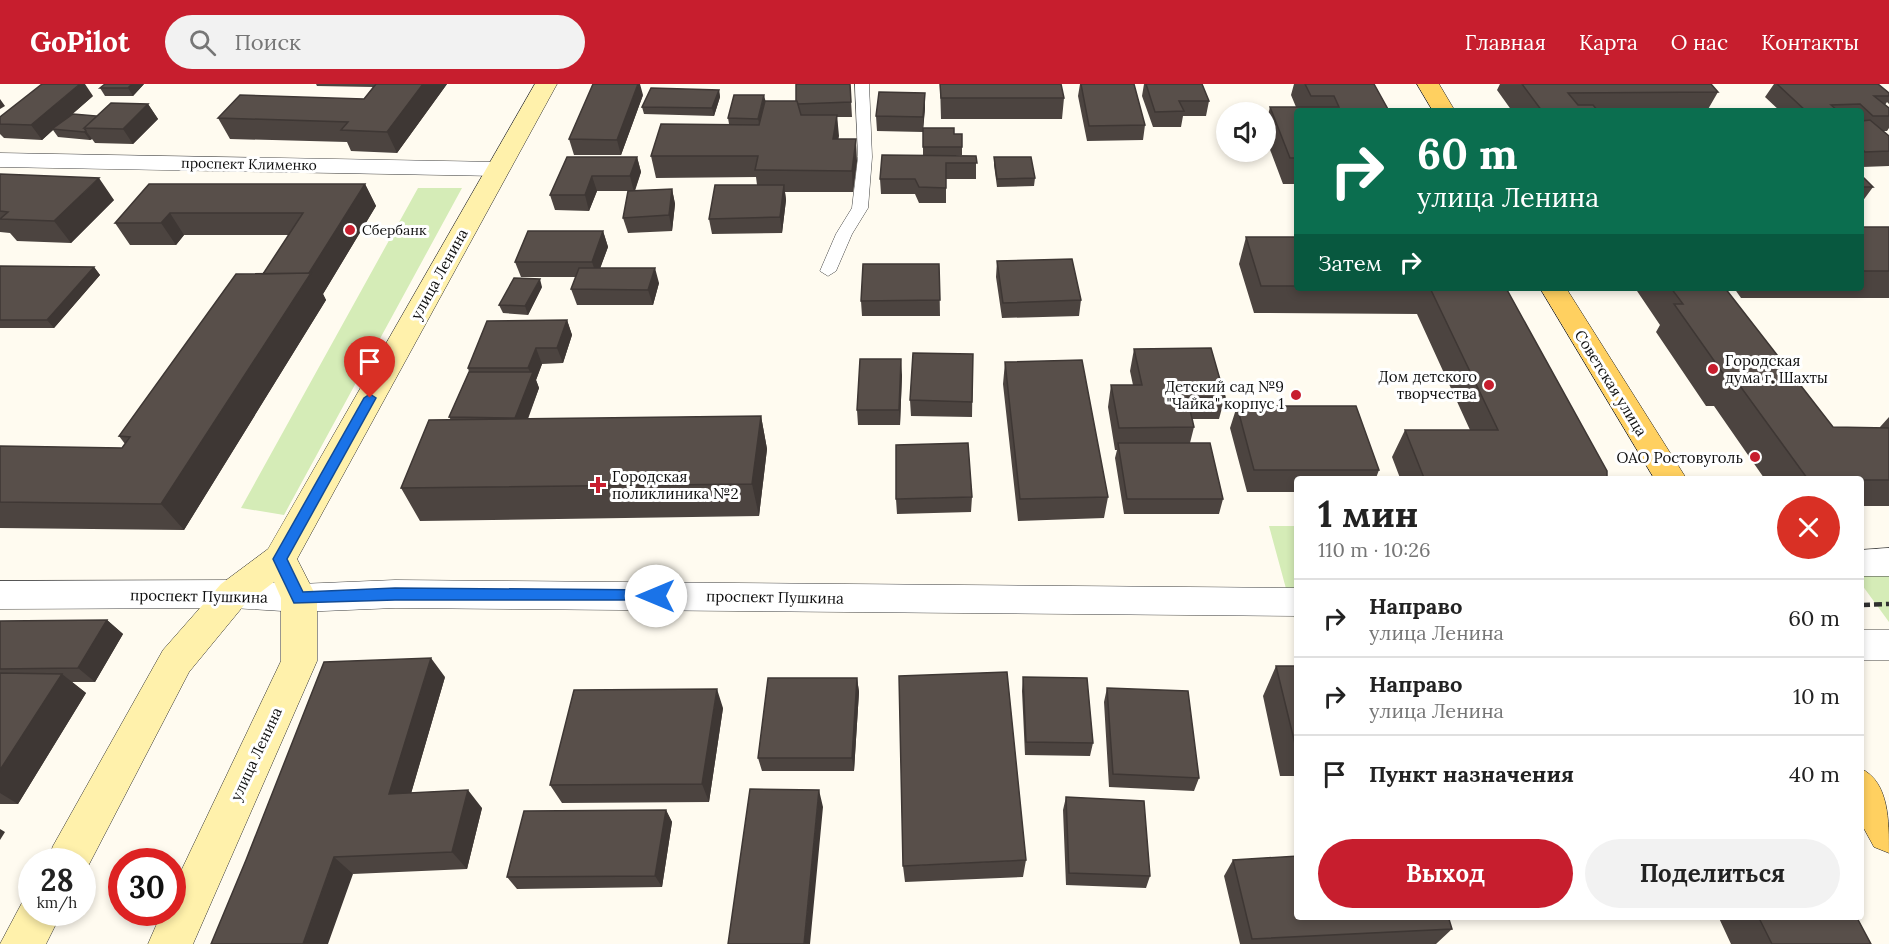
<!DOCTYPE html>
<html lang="ru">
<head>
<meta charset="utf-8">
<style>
  :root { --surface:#fff; --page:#f2f2f2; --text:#222; --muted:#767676; --line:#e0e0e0; --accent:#c71e2e }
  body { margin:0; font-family:Lora,serif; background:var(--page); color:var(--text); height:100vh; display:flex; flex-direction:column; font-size:22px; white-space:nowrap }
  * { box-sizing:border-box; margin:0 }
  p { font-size:20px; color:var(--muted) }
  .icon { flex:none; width:33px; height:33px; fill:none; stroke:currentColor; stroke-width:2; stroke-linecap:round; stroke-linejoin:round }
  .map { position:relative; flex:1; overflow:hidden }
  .side { position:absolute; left:1294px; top:392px; width:570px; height:444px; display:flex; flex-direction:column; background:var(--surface); border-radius:6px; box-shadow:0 3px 9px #0003 }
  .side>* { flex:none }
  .hud { position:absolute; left:1294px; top:24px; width:570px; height:183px; border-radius:6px; box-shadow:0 3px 9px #0003; background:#0b6e4f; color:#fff; overflow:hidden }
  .tools { position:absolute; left:1216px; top:18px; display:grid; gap:12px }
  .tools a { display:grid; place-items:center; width:60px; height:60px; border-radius:50%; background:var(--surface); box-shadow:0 3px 9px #0003; font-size:30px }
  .speed { position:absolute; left:18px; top:764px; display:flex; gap:12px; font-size:30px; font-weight:700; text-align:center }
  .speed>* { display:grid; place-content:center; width:78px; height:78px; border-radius:50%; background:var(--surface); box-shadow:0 3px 9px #0003; line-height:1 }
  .speed small { font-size:15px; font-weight:400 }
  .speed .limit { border:9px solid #d22; background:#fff; color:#111 }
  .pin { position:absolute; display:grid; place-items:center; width:51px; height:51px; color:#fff; margin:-62px -26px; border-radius:50% 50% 50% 0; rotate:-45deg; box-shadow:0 0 6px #0007 }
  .pin .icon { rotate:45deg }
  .me { position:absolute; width:66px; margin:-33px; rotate:270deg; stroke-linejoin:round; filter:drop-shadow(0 0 4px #0008) }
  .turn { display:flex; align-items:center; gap:21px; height:126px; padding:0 24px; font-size:27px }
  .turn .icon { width:78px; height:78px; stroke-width:2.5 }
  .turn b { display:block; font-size:42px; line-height:51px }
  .then { display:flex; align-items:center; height:57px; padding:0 24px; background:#0003; gap:12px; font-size:22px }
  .round { display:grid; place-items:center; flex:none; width:63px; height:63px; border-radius:32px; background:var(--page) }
  .head { display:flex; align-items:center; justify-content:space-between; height:102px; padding:0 24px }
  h1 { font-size:36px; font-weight:700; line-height:45px }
  .primary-button { display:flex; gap:12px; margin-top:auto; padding:12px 24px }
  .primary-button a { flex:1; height:69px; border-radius:36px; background:var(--accent); color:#fff; font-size:24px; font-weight:700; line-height:69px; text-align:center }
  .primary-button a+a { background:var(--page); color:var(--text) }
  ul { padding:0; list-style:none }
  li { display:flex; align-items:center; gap:18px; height:78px; padding:0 24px; border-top:2px solid var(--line) }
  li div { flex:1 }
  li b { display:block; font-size:22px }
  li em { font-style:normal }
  header { display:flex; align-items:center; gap:36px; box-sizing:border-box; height:84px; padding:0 30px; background:var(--accent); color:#fff }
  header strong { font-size:28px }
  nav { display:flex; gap:33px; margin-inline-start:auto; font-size:21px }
  .search { width:420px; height:54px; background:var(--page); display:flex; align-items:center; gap:15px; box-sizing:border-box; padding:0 21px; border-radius:33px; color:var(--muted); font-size:22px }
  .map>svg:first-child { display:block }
  .green { fill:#d5ecb7 }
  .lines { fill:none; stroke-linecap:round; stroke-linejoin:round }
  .service-casing { stroke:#414141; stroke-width:1 }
  .minor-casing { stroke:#414141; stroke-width:1 }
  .secondary-casing { stroke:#303030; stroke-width:1 }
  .primary-casing { stroke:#1f1f1f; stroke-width:1 }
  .path { stroke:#303030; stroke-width:4.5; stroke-dasharray:8 4; stroke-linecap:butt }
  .service { fill:#fff; fill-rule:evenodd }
  .minor { fill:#fff; fill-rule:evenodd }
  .secondary { fill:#fff1ab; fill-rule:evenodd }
  .primary { fill:#ffd060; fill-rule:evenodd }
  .wall { fill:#4c4440 }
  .shaded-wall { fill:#3e3734 }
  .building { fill:#584f4a; stroke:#3e3734; stroke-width:1.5 }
  .route { fill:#1a73e8; stroke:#114b97; stroke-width:1.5 }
  .poi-dot { fill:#c71e2e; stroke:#fff; stroke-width:2 }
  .labels { text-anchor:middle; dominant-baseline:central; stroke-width:6; stroke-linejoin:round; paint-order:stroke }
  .far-street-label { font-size:14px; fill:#0e0e0e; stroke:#fff }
  .far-poi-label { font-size:14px; fill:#0e0e0e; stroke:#fff; text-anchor:start }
  .street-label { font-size:15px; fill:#0e0e0e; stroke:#fff }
  .poi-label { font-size:15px; fill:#0e0e0e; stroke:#fff; text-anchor:end }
</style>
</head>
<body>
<header>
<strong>GoPilot</strong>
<div class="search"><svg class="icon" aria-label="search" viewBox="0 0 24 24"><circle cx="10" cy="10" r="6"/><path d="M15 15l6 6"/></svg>Поиск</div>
<nav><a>Главная</a><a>Карта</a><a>О нас</a><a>Контакты</a></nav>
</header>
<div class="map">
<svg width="1889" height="860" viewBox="0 0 1889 860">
  <rect width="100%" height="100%" fill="#fffbf0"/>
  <path class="green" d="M418,104H462L284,431L241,424Z
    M1269,442H1297V545Z
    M1862,483H1889V538L1862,501Z"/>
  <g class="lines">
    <g class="service-casing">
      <path id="service" d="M855,0H869L872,73L868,124L852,150L836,187L828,192L820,187L836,150L852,124L858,73Z"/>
    </g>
    <g class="minor-casing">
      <path id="minor" d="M0,69L498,78L506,80L510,85L506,90L498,92L0,83Z
        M1889,464V492H1862V466Z
        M233,496L299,500L395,496L1298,504V532L395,524L299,528L233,524L0,525V497Z
        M1862,546H1889V576H1862Z"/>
    </g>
    <g class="secondary-casing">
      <path id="secondary" d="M535,0H557L297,475L317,514V577L193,860H148L162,828H172V806L281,577V514L274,498L245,520L189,588L83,792L82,777H47L53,762L163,566L221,500L268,465Z
        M32,810V828H62L46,860H0L25,813Z"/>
    </g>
    <g class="primary-casing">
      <path id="primary" d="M1417,0H1439L1455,27H1433Z
        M1540,204H1566L1686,394H1654Z
        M1862,685C1889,699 1889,736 1889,769L1874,763L1862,741Z"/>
    </g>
    <path class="path" d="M1862,521L1889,520"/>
    <use href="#service" class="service"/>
    <use href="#minor" class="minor"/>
    <use href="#secondary" class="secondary"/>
    <use href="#primary" class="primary"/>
  </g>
  <path class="wall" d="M144,0L133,12H105L100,4Z
    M316,0H447L397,69L351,67L347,58L230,55L218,34L364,15L373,3L317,2Z
    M850,0L852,33H837L838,55L857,77L853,108H785L786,116L782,149L712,150L709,135L757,101L756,93L656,94L651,72L729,40L728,34L796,17Z
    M940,0L1064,14L1062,35H941Z
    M1080,0H1134L1145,41L1143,56L1087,57L1078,12Z
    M1144,0H1202L1209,17L1206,32H1183L1181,43H1153L1142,12Z
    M1294,0H1374L1389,27H1298V100H1283L1266,55V39L1270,23H1296L1291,11Z
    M1500,0H1711L1718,8L1707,27H1512L1497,6Z
    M1774,0H1878L1889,9V20L1887,18L1885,21L1889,24V44L1887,47H1883L1889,52V82L1862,83V27H1780L1765,13Z
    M719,6L720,13L714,32L644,30L642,23Z
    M643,11L621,71H574L569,55Z
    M93,12L69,33L97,32L148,20L158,35L133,60L95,59L92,55L90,56L58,53L53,46L42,56L4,54L0,50V33Z
    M925,24L923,44L954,50H962V71H923V45V48L877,47L876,32Z
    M976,72V95H946V119H919L915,110H881L880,95Z
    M567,73H637L641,88L635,107L672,105L675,120L672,147L628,149L623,134L628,107H597L589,127L555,126L550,111Z
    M994,73L1035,94L1034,102L997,103L994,81Z
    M0,90L114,116L71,159L17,157L10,149L0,148Z
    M1862,92L1873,103L1862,118Z
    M149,100H365L376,122L323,210L326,216L184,446L0,444V362L122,364L125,360L119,352L263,190L289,151H184L176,161H130L115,139Z
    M1862,143H1889V214H1741L1734,204H1862Z
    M603,147L608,163L600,184L659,199L653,221H577L571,205L576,193H521L515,178Z
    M1246,153H1298V204H1506L1607,394H1400L1392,373L1405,346H1470L1417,230L1254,229L1239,180Z
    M997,177L1081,216L1079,232L1002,234L996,193Z
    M939,180L940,232H862L861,217Z
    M0,182L94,183L100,191L54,244H0Z
    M542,203L528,231L503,229L499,221Z
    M1635,204H1725L1833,343L1880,344V343L1889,333V422H1862V394H1764L1714,322H1706L1656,248L1660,241Z
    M567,236L572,251L563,279L542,280L536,296L539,304L528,335L761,332L767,365L759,432L420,437L401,404L451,336L449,333L469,288L468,284Z
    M1134,265L1225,313L1219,335H1192L1194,343L1190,359L1223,415L1219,430H1124L1115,374L1117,366H1115L1108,323L1111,301H1133L1130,287Z
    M973,270L972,333L911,332L910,316Z
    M1005,278L1108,413L1104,434L1018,437L1003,300Z
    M902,291L900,341H858L857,326Z
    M1237,322L1379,386L1376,394H1298V408H1247L1230,344Z
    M972,413L971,428L897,430L896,415Z
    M107,536L123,550L95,598H72L86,609L18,720H0V537Z
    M1276,582H1298V692H1280L1263,612Z
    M445,593L411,709L482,724L467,785L353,790L246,776Z
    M1023,593L1093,659L1090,672L1025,671L1022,607Z
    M857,594L859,608L854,687H762L758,674Z
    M1107,604L1199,694L1194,707L1109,703L1104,618Z
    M723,624L709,718L562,719L550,701Z
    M1066,713L1150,792L1146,804L1066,801L1063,726Z
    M666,726L672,738L662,803L517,805L507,793Z
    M1026,776L1023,793L905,798L903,782Z
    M1233,776L1452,845L1436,860H1240L1224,792Z
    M1718,832H1856L1871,860H1731Z"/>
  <path class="shaded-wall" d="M80,0H85L93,12L54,46L52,45L53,46L42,56L31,41Z
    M132,0H144L133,12L128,4Z
    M423,0H447L397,69L387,48Z
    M638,0H640L643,11L621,71L617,56Z
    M719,6L720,13L714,32L712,24Z
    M925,9V24L923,48V33Z
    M764,11L766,19L760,42L758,35Z
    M0,15L5,22L0,25Z
    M148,20L158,35L133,60L123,45Z
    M837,31L839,52L835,77L833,55Z
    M86,47L92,55L90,56L84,48Z
    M856,55L857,77L853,108L852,87Z
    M637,73L641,88L634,108L630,92Z
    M592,92L597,107L589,127L585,111Z
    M99,94L114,116L71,159L54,137Z
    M365,100L376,122L323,210L326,216L184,446L161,420L306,194Z
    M784,101L786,116L782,149L780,133Z
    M672,105L675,120L672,147L669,131Z
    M170,129L184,151L176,161L161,139Z
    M603,147L608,163L597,193L592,178Z
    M94,183L100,191L54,244L47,236Z
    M655,184L659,199L653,221L648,206Z
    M540,195L542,203L528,231L525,222Z
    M567,236L572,251L563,279L557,264Z
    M536,264L542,280L536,296L539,304L522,349L515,334L532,292L528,284Z
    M901,275L902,291L900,341L899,326Z
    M761,332L767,365L759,432L752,400Z
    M107,536L123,550L95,598L78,584Z
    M431,574L445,593L406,727L389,710Z
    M62,590L86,609L18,720L0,709V686Z
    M857,594L859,608L854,687L852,674Z
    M717,605L723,624L709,718L702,700Z
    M468,706L482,724L467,785L452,768Z
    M819,706L823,723L810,860H804Z
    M666,726L672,738L662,803L655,792Z
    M0,745L5,748L0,756Z
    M334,773L353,790L328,860H303Z"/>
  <path class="building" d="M42,0H80L31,41L0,40V33Z
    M105,0H132L128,4H100Z
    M376,0H423L387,48L341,46L348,38L218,34L240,11L364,15Z
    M593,0H638L617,56L569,55Z
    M796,0H850L851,18L798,20L797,17H796Z
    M940,0H1061L1064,14H941Z
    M1081,0H1134L1145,41L1089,42Z
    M1146,0H1202L1209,17H1179L1184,27L1155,28Z
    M1305,0H1374L1389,27H1298V74H1290L1270,23H1339L1334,12H1311Z
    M1522,0H1711L1718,8L1568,9L1578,21H1593L1598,27H1542Z
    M1777,0H1878L1889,9V12H1874L1889,24V32H1873L1860,20L1831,21L1838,27H1806Z
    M651,4L719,6L712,24L642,23Z
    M879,8L925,9L923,33L876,32Z
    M734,11H764L758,35L728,34Z
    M765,17H797L801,31H837L833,55H856L852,87L755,86L758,72H651L661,40L759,41Z
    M111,19L148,20L123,45L84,44Z
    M73,30L97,32L84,44L86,47L84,48L52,45Z
    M1870,36L1889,52V67L1865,68L1862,65V37Z
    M923,44H954V50H962V63H923Z
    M882,71L976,72L977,79H946V104L919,103L915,95H880Z
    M567,73H637L630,92H592L585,111H550Z
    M994,73H1031L1035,94L997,95Z
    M0,90L99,94L54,137L0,135L8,128L0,127Z
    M1862,92L1873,103H1862Z
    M149,100H365L309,189L263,190L303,129H170L161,139H115Z
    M715,101H784L780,133L709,135Z
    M672,105L669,131L623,134L628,107Z
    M1862,143H1889V187H1862Z
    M528,147H603L592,178H515Z
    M1246,153H1298V202H1261Z
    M1072,175L1081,216L1003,219L997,177Z
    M863,180H939L940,216L861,217Z
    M0,182L94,183L47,236H0Z
    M579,184H655L648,206L571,205Z
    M311,189L161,420L0,418V362L122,364L130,353L119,352L236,190Z
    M514,194L540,195L525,222L499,221Z
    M1430,204H1506L1607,387V394H1424L1405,346H1498Z
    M1671,204H1725L1833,343L1889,344V396H1862V394H1807L1735,295H1727L1674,220H1683Z
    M567,236L557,264H536L528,284H468L487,237Z
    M1211,264L1225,313H1187L1194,343L1119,344L1111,301H1142L1134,265Z
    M913,269L973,270L972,318L910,316Z
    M860,275H901L899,326H857Z
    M1082,276L1108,413L1020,415L1005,278Z
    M469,288H533L515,334L449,333Z
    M1237,322H1356L1379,386H1254Z
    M761,332L752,400L401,404L429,336Z
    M968,359L972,413L896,415V361Z
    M1118,359H1210L1223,415H1127Z
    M107,536L78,584L0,585V537Z
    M431,574L389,710L468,706L452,768L334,773L303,860H211L246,776L324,578Z
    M1276,582H1298V664H1296Z
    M1007,588L1026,776L903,782L899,592Z
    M0,589L62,590L0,686Z
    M1023,593L1087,594L1093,659L1026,658Z
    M768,594H857L852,674H758Z
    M1107,604L1188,607L1199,694L1113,690Z
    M717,605L702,700L550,701L574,606Z
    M750,705L819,706L804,860H728Z
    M1066,713L1144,717L1150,792L1069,789Z
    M666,726L655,792L507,793L524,727Z
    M1298,772V832H1448L1452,845L1252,855L1233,776Z
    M1758,832H1856L1871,860H1772Z"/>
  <path class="route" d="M370,310L376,314L287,475L303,508L395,504L656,506L661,508L663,512L661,516H395L294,519L273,475L364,314Z"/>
  <g class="poi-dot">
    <circle cx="350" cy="146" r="6"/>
    <circle cx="1713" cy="285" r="6"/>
    <circle cx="1489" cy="301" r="6"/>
    <circle cx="1296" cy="311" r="6"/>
    <circle cx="1755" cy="373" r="6"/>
    <path d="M595 392h6v6h6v6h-6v6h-6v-6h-6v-6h6z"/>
  </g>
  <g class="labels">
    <g class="far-street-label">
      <text transform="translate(249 80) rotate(1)">проспект Клименко</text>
    </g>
    <g class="far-poi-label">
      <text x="362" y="146">Сбербанк</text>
    </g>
    <g class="street-label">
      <text transform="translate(439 190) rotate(-61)">улица Ленина</text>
      <text transform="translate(1611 299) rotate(58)">Советская улица</text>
      <text transform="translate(199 512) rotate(1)">проспект Пушкина</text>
      <text transform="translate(775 513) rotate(1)">проспект Пушкина</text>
      <text transform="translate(256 670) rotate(-65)">улица Ленина</text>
    </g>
    <g class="poi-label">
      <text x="1725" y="276" text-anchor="start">Городская<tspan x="1725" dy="17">дума г. Шахты</tspan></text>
      <text x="1477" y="292">Дом детского<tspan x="1477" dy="17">творчества</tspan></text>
      <text x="1284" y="302">Детский сад №9<tspan x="1284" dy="17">"Чайка" корпус 1</tspan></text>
      <text x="1743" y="373">ОАО Ростовуголь</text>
      <text x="612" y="392" text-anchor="start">Городская<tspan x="612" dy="17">поликлиника №2</tspan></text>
    </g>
  </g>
</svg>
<div class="tools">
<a><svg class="icon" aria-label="sound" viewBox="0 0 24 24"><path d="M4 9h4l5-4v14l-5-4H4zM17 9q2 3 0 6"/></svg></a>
</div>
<div class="speed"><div>28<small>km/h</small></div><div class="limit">30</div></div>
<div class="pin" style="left:370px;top:314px;background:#d93025"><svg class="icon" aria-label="arrive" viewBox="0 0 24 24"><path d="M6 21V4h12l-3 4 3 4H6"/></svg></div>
<svg class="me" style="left:656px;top:512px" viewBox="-20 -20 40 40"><circle r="19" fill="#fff"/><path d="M0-13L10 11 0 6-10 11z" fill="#1a73e8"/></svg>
<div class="hud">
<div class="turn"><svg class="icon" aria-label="right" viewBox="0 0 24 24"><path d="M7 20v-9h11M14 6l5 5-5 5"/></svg><div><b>60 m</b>улица Ленина</div></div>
<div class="then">Затем<svg class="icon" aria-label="right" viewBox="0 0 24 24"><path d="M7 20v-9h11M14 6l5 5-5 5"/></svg></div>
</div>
<section class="side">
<div class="head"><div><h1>1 мин</h1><p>110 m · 10:26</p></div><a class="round" style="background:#d93025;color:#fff"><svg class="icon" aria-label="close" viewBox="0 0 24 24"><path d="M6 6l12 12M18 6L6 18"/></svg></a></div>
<ul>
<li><svg class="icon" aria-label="right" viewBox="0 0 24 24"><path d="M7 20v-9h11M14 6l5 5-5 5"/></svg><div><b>Направо</b><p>улица Ленина</p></div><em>60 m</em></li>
<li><svg class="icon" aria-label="right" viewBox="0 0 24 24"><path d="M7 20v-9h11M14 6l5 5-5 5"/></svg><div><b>Направо</b><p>улица Ленина</p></div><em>10 m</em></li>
<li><svg class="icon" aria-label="arrive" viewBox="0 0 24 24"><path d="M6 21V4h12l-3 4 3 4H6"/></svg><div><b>Пункт назначения</b></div><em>40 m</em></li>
</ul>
<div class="primary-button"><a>Выход</a><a>Поделиться</a></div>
</section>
</div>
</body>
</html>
